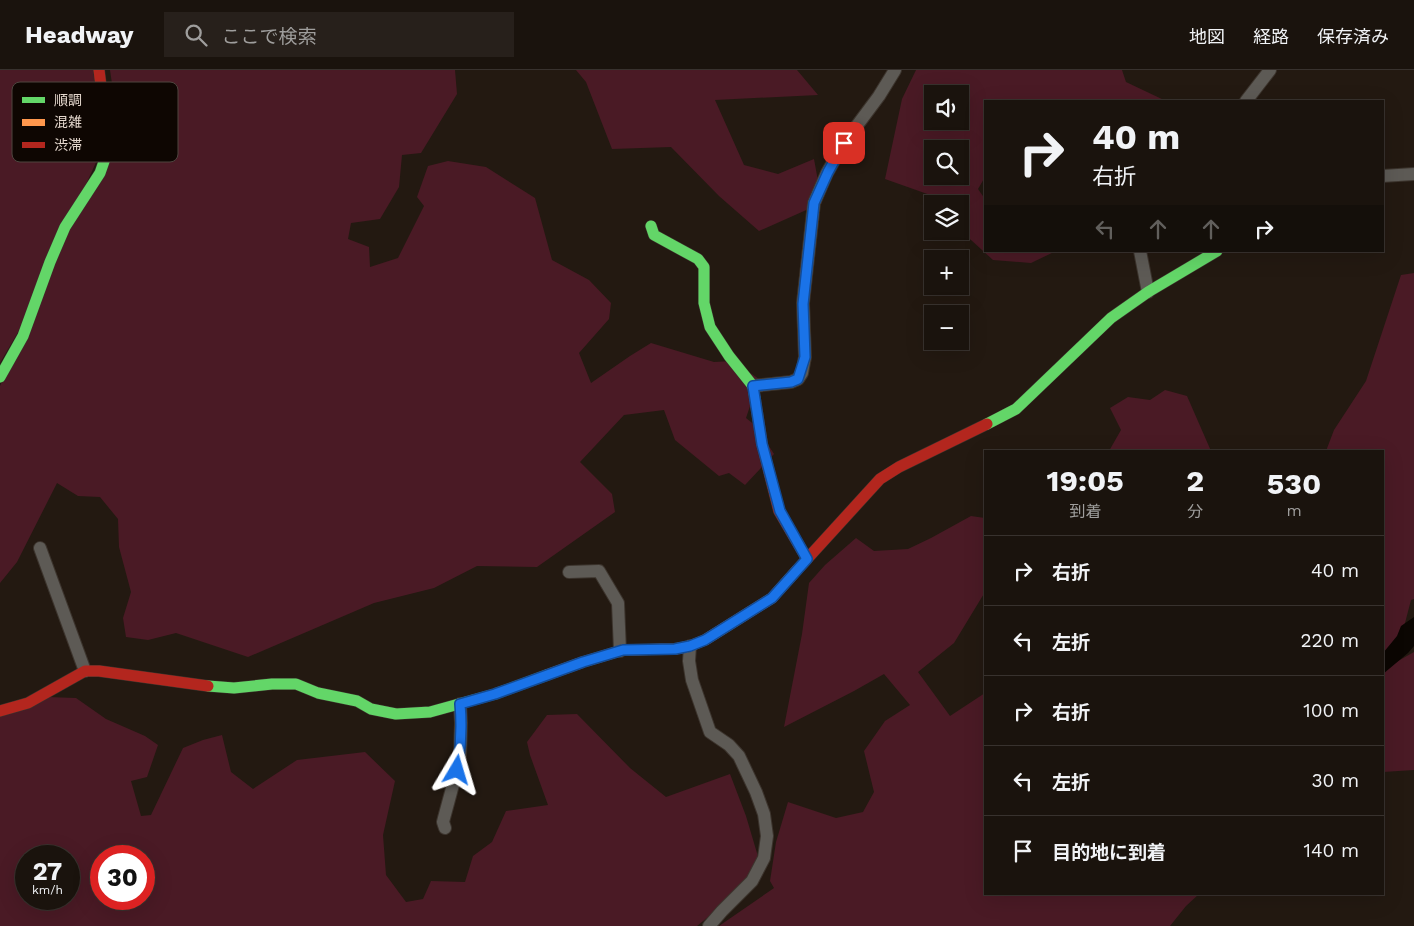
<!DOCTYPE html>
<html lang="ja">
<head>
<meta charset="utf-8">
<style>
  :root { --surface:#1a130d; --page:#27201b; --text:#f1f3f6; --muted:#9f9e9d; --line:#38322e }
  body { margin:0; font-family:"Work Sans","Noto Sans JP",sans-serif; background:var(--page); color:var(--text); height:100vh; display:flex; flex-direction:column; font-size:19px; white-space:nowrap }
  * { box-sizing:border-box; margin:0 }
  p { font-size:16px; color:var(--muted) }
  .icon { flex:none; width:28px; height:28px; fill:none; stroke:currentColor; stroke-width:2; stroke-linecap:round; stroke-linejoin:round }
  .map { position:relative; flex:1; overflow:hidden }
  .sheet { position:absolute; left:984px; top:380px; width:400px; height:445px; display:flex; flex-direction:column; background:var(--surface); border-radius:0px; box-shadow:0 5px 20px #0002,0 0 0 1px var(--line) }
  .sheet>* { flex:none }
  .top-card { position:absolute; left:984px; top:30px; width:400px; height:152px; border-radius:0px; box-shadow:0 5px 20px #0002,0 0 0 1px var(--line); background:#1a130d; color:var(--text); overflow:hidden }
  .buttons { position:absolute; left:924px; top:15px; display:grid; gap:10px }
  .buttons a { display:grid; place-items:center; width:45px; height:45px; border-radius:0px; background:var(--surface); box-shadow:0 5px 20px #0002,0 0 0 1px var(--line); font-size:25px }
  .speed { position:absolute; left:15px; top:775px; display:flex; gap:10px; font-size:25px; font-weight:700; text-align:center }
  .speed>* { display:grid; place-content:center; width:65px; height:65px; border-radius:50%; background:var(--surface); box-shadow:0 5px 20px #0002,0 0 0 1px var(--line); line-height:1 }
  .speed small { font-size:12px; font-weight:400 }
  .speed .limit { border:8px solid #d22; background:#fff; color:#111 }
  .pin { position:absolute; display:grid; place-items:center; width:42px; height:42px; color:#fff; margin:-21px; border-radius:10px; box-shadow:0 2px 8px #0006 }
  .me { position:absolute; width:55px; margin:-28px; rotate:7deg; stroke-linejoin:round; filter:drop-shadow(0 0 4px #0008) }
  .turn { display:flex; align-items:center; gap:18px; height:105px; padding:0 25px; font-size:22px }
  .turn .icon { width:65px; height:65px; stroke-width:2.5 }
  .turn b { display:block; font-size:35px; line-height:42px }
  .lanes { display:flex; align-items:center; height:48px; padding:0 25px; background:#0003; justify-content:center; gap:25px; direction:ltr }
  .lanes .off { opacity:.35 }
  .eta { display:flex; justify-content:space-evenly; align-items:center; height:85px; text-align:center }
  .eta b { font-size:30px; font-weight:700; line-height:35px }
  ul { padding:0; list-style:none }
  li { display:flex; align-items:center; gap:15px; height:70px; padding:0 25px; border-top:1px solid var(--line) }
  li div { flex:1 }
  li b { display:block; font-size:19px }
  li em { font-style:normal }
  header { display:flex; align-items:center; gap:30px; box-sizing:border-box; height:70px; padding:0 25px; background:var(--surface); border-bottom:1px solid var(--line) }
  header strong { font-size:24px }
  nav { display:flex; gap:28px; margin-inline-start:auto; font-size:18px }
  .search { width:350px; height:45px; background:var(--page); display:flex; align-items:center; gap:12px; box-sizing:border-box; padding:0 18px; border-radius:0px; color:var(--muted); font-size:19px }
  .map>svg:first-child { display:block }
  .green { fill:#4a1a25; fill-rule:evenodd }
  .water { fill:#0b0602 }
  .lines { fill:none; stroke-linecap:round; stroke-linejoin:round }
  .street-casing { stroke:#3c342d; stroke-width:14 }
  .fast-casing { stroke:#3c342d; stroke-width:12 }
  .slow-casing { stroke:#3c342d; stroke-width:12 }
  .jam-casing { stroke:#3c342d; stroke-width:12 }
  .street { stroke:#5d5a55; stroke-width:12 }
  .fast { stroke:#63d668; stroke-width:11 }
  .slow { stroke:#ff974d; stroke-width:11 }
  .jam { stroke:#b3261e; stroke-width:11 }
  .route-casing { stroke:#114b97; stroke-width:12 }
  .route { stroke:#1a73e8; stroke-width:9 }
  .key { fill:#0e0602; stroke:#4e453f; stroke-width:1 }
  .key-label { font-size:14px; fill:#e5d8ce }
</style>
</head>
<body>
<header>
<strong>Headway</strong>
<div class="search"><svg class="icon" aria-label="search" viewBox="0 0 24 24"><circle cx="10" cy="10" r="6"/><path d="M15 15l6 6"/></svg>ここで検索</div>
<nav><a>地図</a><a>経路</a><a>保存済み</a></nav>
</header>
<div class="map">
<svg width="1414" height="856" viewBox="0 0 1414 856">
  <rect width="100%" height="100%" fill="#231911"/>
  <path class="green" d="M0,0H93L101,59L98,88L21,257L0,293Z
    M110,0H455L457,24L421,83L402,85L399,117L380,149L351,153L348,169L369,177L370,197L398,188L424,136L417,127L428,96L448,91L486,97L535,128L552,190L589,210L611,233L609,249L579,283L591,313L630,286L651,273L714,292L733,291L759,309L746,348L756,356L774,384L745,415L729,403L719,406L675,370L664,340L624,345L580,392L612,424L615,442L537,497L477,496L434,518L374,533L248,587L176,563L148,570L126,567L123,548L131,522L119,477L118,449L100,427L78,426L57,413L17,492L0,513V316L70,159L114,82L117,48Z
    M576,0H797L818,25L715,30L744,95L778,104L814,89L822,133L759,161L719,126L671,77L612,79L586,12Z
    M916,0H1122L1126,12L1166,31H985V107L978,119L985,129V181H1056L1031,193L993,190L960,160V134H938L933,126L885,109L902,29ZM932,24H960V51H932ZM932,79H960V106H932Z
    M1414,203V529L1411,530L1399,576L1383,592L1382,381H1326L1334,360L1366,311L1401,205Z
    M1165,320L1187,326L1211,381H1109L1121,360L1110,338L1128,327L1150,330Z
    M971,446L985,448V522L954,573L918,602L950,646L985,623V824H1199L1186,836L1170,856H719L774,818L770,811L776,772L788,732L836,748L863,742L874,722L864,681L885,651L910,635L884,604L854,621L784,657L802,564L809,513L825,495L856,468L874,481L908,479L931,468Z
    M1414,582V700L1383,702L1382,600Z
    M47,627L76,628L106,649L145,666L158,675L147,707L131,711L141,746L151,745L183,678L203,670L222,665L231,702L253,719L297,690L365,682L395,711L383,765L386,805L406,832L423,829L431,811L465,812L473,786L492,772L506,741L548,735L530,685L527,672L547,645L577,644L630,698L666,727L730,704L746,746L762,800L740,821L697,856H0V637ZM26,786H69V829H26ZM101,786H144V829H101Z"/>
  <path class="water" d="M1414,547V576L1408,583L1383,604V583L1397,566L1401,556Z"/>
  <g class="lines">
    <g class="street-casing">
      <path id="street" d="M1246,31L1270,0
        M1382,106L1414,104
        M1140,181L1148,222
        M753,316L791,312L798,309L802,303L805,287L803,233L814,133L827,103L844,73L879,26L895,0
        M40,478L85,601
        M569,502L599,501L618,533L620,581
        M690,576L689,591L692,610L710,662L729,675L739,686L756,722L764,744L767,766L764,788L752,811L722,841L709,856
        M445,758L443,752L444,748L457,700L460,686L461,653L460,634"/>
    </g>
    <g class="fast-casing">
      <path id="fast" d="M651,156L654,165L698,189L704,197V233L710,257L729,286L753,316L755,329
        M0,307L23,266L50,192L65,157L100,103L107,83V75
        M987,354L1016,339L1111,248L1148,222L1217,181
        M208,616L234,618L272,614H296L318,623L357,631L371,639L396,644L430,642L495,624L547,605"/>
    </g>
    <g class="slow-casing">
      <path id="slow" d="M547,605L583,592L623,580L675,579L690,576L705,570L772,528L797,500"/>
    </g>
    <g class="jam-casing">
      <path id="jam" d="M99,0L107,65V75
        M755,329L762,374L779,441L807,489
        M797,500L880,409L899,397L987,354
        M0,641L28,633L85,601H99L208,616"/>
    </g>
    <use href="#street" class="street"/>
    <use href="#fast" class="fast"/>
    <use href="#slow" class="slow"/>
    <use href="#jam" class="jam"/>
  </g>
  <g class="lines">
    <g class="route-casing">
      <path id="route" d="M457,700C461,678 462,656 460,634L495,624L583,592L623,580L675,579L690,576L705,570L772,528L807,489L780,441L762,374L753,316L791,312L798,309L805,287L803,234L814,133L828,102L844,73"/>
    </g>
    <use href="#route" class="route"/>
  </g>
  <rect x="12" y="12" width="166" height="80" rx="8" class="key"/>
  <rect x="22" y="27" width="23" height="6" fill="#63d668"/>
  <rect x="22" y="49" width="23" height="7" fill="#ff974d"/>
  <rect x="22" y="72" width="23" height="6" fill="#b3261e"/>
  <g class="key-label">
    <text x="54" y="35">順調</text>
    <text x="54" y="57">混雑</text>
    <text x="54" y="80">渋滞</text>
  </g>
</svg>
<div class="buttons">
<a><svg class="icon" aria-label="sound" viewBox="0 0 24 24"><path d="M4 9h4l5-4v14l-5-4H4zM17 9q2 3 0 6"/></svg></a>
<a><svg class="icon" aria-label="search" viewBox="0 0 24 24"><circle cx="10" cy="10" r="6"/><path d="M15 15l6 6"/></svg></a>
<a><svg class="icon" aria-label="layers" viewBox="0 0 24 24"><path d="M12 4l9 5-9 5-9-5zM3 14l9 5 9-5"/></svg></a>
<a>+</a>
<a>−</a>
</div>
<div class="speed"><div>27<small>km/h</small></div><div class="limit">30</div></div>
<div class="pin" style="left:844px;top:73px;background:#d93025"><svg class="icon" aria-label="arrive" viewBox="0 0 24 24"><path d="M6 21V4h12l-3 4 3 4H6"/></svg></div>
<svg class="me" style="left:457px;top:700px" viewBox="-20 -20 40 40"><path d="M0-17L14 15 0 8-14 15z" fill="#1a73e8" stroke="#fff" stroke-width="4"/></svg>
<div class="top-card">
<div class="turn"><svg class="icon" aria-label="right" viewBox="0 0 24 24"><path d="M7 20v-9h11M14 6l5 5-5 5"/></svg><div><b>40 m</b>右折</div></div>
<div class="lanes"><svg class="icon off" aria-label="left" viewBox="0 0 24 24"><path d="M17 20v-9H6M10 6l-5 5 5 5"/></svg><svg class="icon off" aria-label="ahead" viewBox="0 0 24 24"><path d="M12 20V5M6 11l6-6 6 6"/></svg><svg class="icon off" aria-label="ahead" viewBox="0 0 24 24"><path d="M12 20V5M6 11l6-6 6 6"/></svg><svg class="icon" aria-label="right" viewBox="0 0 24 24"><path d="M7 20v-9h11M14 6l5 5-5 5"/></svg></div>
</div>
<section class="sheet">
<div class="eta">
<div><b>19:05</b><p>到着</p></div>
<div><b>2</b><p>分</p></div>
<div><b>530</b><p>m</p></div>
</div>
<ul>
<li><svg class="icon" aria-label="right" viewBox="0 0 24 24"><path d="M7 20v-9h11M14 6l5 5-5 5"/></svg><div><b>右折</b></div><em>40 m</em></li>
<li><svg class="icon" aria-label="left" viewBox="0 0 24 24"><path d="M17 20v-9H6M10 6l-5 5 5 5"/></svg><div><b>左折</b></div><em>220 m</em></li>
<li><svg class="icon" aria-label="right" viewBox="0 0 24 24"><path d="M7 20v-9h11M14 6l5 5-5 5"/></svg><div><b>右折</b></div><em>100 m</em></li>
<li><svg class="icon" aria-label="left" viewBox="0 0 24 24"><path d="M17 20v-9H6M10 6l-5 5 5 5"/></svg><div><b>左折</b></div><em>30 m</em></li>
<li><svg class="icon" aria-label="arrive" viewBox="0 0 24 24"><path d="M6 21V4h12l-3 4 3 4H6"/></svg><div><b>目的地に到着</b></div><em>140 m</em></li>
</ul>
</section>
</div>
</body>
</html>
